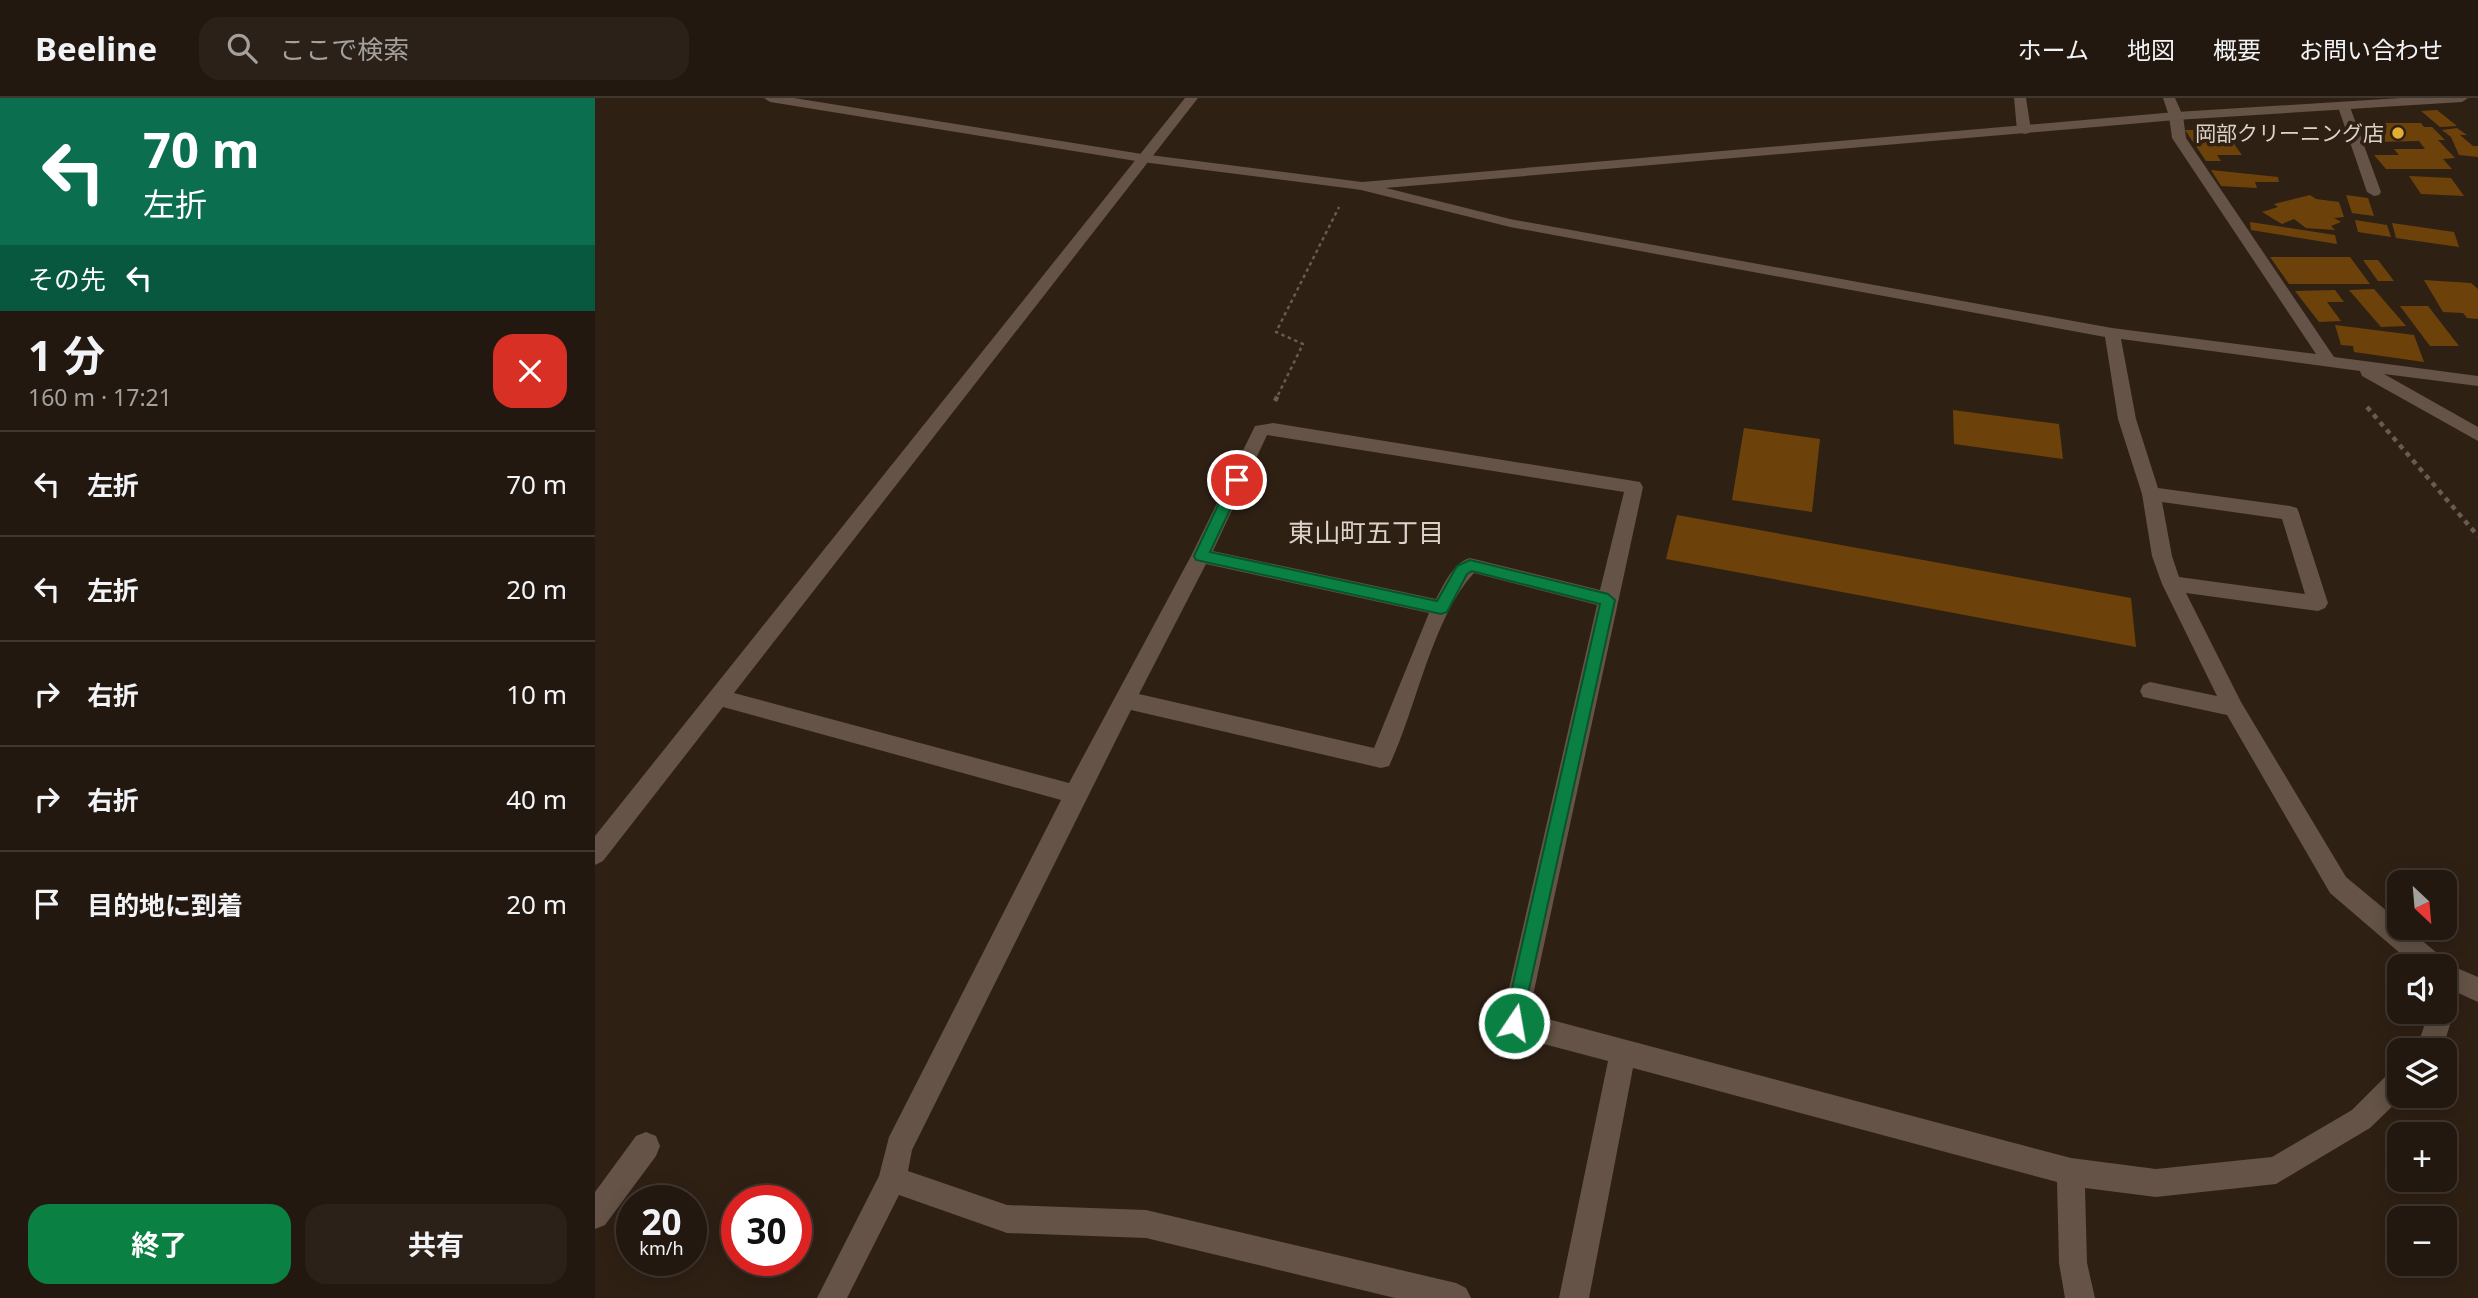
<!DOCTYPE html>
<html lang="ja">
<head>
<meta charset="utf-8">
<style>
  :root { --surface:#23180f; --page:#2b2118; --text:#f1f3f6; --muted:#a3a09e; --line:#40372f; --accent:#0b8043 }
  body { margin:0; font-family:"Noto Sans","Noto Sans JP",sans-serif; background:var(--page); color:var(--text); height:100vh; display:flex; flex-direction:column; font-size:26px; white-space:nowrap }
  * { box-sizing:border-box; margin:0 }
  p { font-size:23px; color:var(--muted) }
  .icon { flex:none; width:38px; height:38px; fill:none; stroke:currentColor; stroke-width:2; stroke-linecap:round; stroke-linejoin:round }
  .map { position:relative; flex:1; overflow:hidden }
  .panel { display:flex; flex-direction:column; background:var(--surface); width:595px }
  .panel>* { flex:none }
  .top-card { background:#0b6e4f; color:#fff; overflow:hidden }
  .needle { width:46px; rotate:154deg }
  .fabs { position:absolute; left:1792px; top:772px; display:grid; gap:14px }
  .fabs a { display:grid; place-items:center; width:70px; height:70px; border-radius:14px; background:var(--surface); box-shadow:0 4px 18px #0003,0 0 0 2px var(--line); font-size:35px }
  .speed { position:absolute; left:21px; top:1087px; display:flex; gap:14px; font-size:35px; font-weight:700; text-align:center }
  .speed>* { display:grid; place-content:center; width:91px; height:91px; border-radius:50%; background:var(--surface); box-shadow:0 4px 18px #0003,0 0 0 2px var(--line); line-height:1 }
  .speed small { font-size:18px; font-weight:400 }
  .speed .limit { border:10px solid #d22; background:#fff; color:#111 }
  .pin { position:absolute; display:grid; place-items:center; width:60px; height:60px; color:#fff; margin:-30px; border:4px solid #fff; border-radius:50%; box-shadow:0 2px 7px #0007 }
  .me { position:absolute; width:77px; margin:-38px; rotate:12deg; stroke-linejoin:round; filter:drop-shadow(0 0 5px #0008) }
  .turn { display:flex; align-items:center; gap:24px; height:147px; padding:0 28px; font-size:32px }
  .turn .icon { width:91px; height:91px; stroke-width:2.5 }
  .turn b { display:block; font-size:49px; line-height:60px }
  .then { display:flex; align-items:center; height:66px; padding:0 28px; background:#0003; gap:14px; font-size:26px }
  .round { display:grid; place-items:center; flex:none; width:74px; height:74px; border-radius:21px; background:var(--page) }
  .summary { display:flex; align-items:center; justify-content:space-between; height:119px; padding:0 28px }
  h1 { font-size:42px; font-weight:700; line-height:52px }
  .button { display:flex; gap:14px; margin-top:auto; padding:14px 28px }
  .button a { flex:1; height:80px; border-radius:21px; background:var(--accent); color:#fff; font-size:28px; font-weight:700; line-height:80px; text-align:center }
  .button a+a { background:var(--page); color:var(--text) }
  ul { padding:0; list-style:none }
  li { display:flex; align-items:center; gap:21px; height:105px; padding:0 28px; border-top:2px solid var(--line) }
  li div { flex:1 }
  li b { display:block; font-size:26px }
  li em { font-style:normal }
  header { display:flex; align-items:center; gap:42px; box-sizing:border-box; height:98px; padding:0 35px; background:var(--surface); border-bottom:2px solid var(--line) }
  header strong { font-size:33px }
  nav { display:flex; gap:38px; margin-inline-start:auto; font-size:24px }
  .search { width:490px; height:63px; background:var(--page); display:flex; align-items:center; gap:18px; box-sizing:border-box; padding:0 24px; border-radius:21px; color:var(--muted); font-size:26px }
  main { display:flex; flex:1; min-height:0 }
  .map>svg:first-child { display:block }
  .building { fill:#6d420a }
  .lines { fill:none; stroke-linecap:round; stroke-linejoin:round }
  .path-far1 { stroke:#685b50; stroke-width:2.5; stroke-dasharray:3.5 3.5; stroke-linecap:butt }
  .path { stroke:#685b50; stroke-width:4.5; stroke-dasharray:5 5; stroke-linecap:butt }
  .minor { fill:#645346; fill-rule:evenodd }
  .tertiary { fill:#645346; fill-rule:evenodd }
  .route { fill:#0b8043; stroke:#07532c; stroke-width:2 }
  .poi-dot { fill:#e2af34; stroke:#2f2014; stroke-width:2.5 }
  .labels { text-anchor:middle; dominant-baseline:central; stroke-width:7; stroke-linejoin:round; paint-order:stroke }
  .far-poi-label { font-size:21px; fill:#dcd2ca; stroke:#2f2014; text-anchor:end }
  .neighbourhood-label { font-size:26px; fill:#dcd2ca; stroke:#2f2014 }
</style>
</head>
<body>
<header>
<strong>Beeline</strong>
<div class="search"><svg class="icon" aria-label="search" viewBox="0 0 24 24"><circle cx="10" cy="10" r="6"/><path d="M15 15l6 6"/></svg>ここで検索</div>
<nav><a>ホーム</a><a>地図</a><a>概要</a><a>お問い合わせ</a></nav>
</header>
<main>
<section class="panel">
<div class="top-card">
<div class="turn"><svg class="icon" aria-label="left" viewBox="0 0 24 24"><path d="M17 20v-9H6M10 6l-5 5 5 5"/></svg><div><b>70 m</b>左折</div></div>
<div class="then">その先<svg class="icon" aria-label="left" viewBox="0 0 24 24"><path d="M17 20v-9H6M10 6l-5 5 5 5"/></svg></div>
</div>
<div class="summary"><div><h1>1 分</h1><p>160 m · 17:21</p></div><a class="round" style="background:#d93025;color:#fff"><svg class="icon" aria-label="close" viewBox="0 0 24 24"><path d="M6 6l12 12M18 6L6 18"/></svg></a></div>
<ul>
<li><svg class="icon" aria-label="left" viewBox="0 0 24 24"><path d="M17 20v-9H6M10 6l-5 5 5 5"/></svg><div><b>左折</b></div><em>70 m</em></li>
<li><svg class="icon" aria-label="left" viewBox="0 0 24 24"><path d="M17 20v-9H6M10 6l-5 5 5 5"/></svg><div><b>左折</b></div><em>20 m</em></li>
<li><svg class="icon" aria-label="right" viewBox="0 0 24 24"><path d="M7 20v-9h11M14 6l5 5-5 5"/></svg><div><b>右折</b></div><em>10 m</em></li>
<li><svg class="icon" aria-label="right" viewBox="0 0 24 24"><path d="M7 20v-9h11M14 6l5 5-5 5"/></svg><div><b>右折</b></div><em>40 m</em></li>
<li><svg class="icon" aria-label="arrive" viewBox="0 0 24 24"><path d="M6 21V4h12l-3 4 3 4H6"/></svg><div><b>目的地に到着</b></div><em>20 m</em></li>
</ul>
<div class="button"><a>終了</a><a>共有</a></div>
</section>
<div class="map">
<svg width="1883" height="1200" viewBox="0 0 1883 1200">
  <rect width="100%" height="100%" fill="#2f2014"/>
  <path class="building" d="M1842,12L1862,28L1845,29L1826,13Z
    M1767,25H1826L1829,29H1837L1850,42H1843L1860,60L1848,61L1857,71H1791L1779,57H1804L1799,51H1830L1824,43L1783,44Z
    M1862,30L1872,37H1865L1878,48H1883V59L1864,57L1856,39L1847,32Z
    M1590,32H1629L1647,57H1622L1626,63H1611Z
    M1616,72L1683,79L1684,84H1660L1662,90L1626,88Z
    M1814,78L1856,80L1869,98L1826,96Z
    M1715,97L1721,101L1744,104L1749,119L1739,120L1746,124L1736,128L1740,132L1711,130L1699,121L1687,126L1667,114L1683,109L1679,106Z
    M1751,97L1773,100L1779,118L1757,115Z
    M1760,122L1792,127L1796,139L1763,134Z
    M1655,124L1740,137L1742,146L1656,132Z
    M1797,125L1859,134L1864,149L1801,140Z
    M1675,159H1755L1775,186H1694Z
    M1768,162H1783L1799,183H1783Z
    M1829,182L1876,185L1883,191V221L1872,220L1868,215L1848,214Z
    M1779,191L1811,228L1786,229L1754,192Z
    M1740,192L1749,204H1732L1746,223L1724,224L1700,193Z
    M1805,208H1833L1864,248H1835Z
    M1740,227L1819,237L1829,264L1759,254L1758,248L1746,247Z
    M1358,312L1464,326L1468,361L1359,346Z
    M1149,330L1225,341L1217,414L1137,402Z
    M1082,417L1536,500L1541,549L1071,461Z"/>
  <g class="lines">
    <path class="path-far1" d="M683,297L708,246L681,234L744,109"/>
    <path class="path" d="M680,303L684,295
      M1772,309L1883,438"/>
    <path class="minor" d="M590,0H603L139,595L474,685L596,458L660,328L678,325L1039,383L1045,384L1048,389L934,916L1476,1060L1561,1071L1677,1059L1757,1012L1795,974L1804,970V998H1808L1775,1030L1681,1086L1561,1099L1490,1090L1492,1165L1500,1200H1470L1464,1165L1462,1084L1038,970L994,1200H964L1013,963L919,938L910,934L906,925L1002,507L879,475C837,520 821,612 794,668L786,670L536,612L317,1052L313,1073L412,1107L551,1112L861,1185L871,1190L876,1200H800L551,1140L412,1135L304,1097L252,1200H222L284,1078L294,1039L466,702L128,609L8,763L0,767V738ZM672,337L1029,394L1005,492L875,460C858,465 849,486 841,501L618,453ZM611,466L834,515L779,650L544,596Z
      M1419,0H1431L1436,32L1434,35L1429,36L1422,32Z
      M1568,0H1580L1588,18L1591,40L1739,259L1883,278V288L1789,276L1883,329V343L1767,278L1765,273L1526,241L1541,321L1563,390L1695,408L1702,410L1704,415L1733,505L1730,510L1723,513L1591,495L1646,604L1751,779L1804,823V830H1812L1848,860L1850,865L1883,879V904L1850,889V868H1820L1735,795L1632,617L1548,599L1545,593L1548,587L1555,584L1622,598L1567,486L1557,458L1547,396L1523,321L1510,239L915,129L762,91L760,88L767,84L915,121L1517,230L1721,256L1577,40L1574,18ZM1567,404L1687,421L1710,496L1584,479L1577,458Z
      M1749,5L1755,9L1786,94L1784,97L1779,98L1772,94L1743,9Z
      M1850,903L1855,905L1859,914L1847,952H1821L1834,914H1850Z
      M51,1034L61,1038L65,1048L61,1058L10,1127L0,1131V1094L41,1038Z"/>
    <path class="tertiary" d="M169,0H199L547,56L767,84L1581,14L1806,0H1873L1867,4L1581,22L767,92L547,64L175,4Z"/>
  </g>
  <path class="route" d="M642,377L649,382L615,454L842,503L862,468L875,462L1013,496L1020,502L925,932L919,935L912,932L909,925L1005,506L877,473L872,476L852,514L846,516L601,462L599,458L635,382Z"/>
  <circle class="poi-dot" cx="1803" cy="35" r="7"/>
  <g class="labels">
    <g class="far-poi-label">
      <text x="1789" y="35">岡部クリーニング店</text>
    </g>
    <g class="neighbourhood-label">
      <text x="771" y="434">東山町五丁目</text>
    </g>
  </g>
</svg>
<div class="fabs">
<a><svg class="needle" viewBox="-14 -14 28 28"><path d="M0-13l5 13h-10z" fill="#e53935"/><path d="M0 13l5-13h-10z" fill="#a3a09e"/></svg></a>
<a><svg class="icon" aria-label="sound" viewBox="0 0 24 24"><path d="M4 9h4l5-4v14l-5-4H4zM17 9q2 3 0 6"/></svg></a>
<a><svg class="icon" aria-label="layers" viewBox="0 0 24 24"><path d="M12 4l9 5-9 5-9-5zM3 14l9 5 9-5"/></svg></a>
<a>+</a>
<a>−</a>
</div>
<div class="speed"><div>20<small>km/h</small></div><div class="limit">30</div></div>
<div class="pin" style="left:642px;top:382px;background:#d93025"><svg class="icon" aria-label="arrive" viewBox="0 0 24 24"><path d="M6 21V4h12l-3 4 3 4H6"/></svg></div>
<svg class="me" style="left:919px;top:925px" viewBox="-20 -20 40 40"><circle r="17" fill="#0b8043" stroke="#fff" stroke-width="3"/><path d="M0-11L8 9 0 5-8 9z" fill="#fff"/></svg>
</div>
</main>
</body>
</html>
